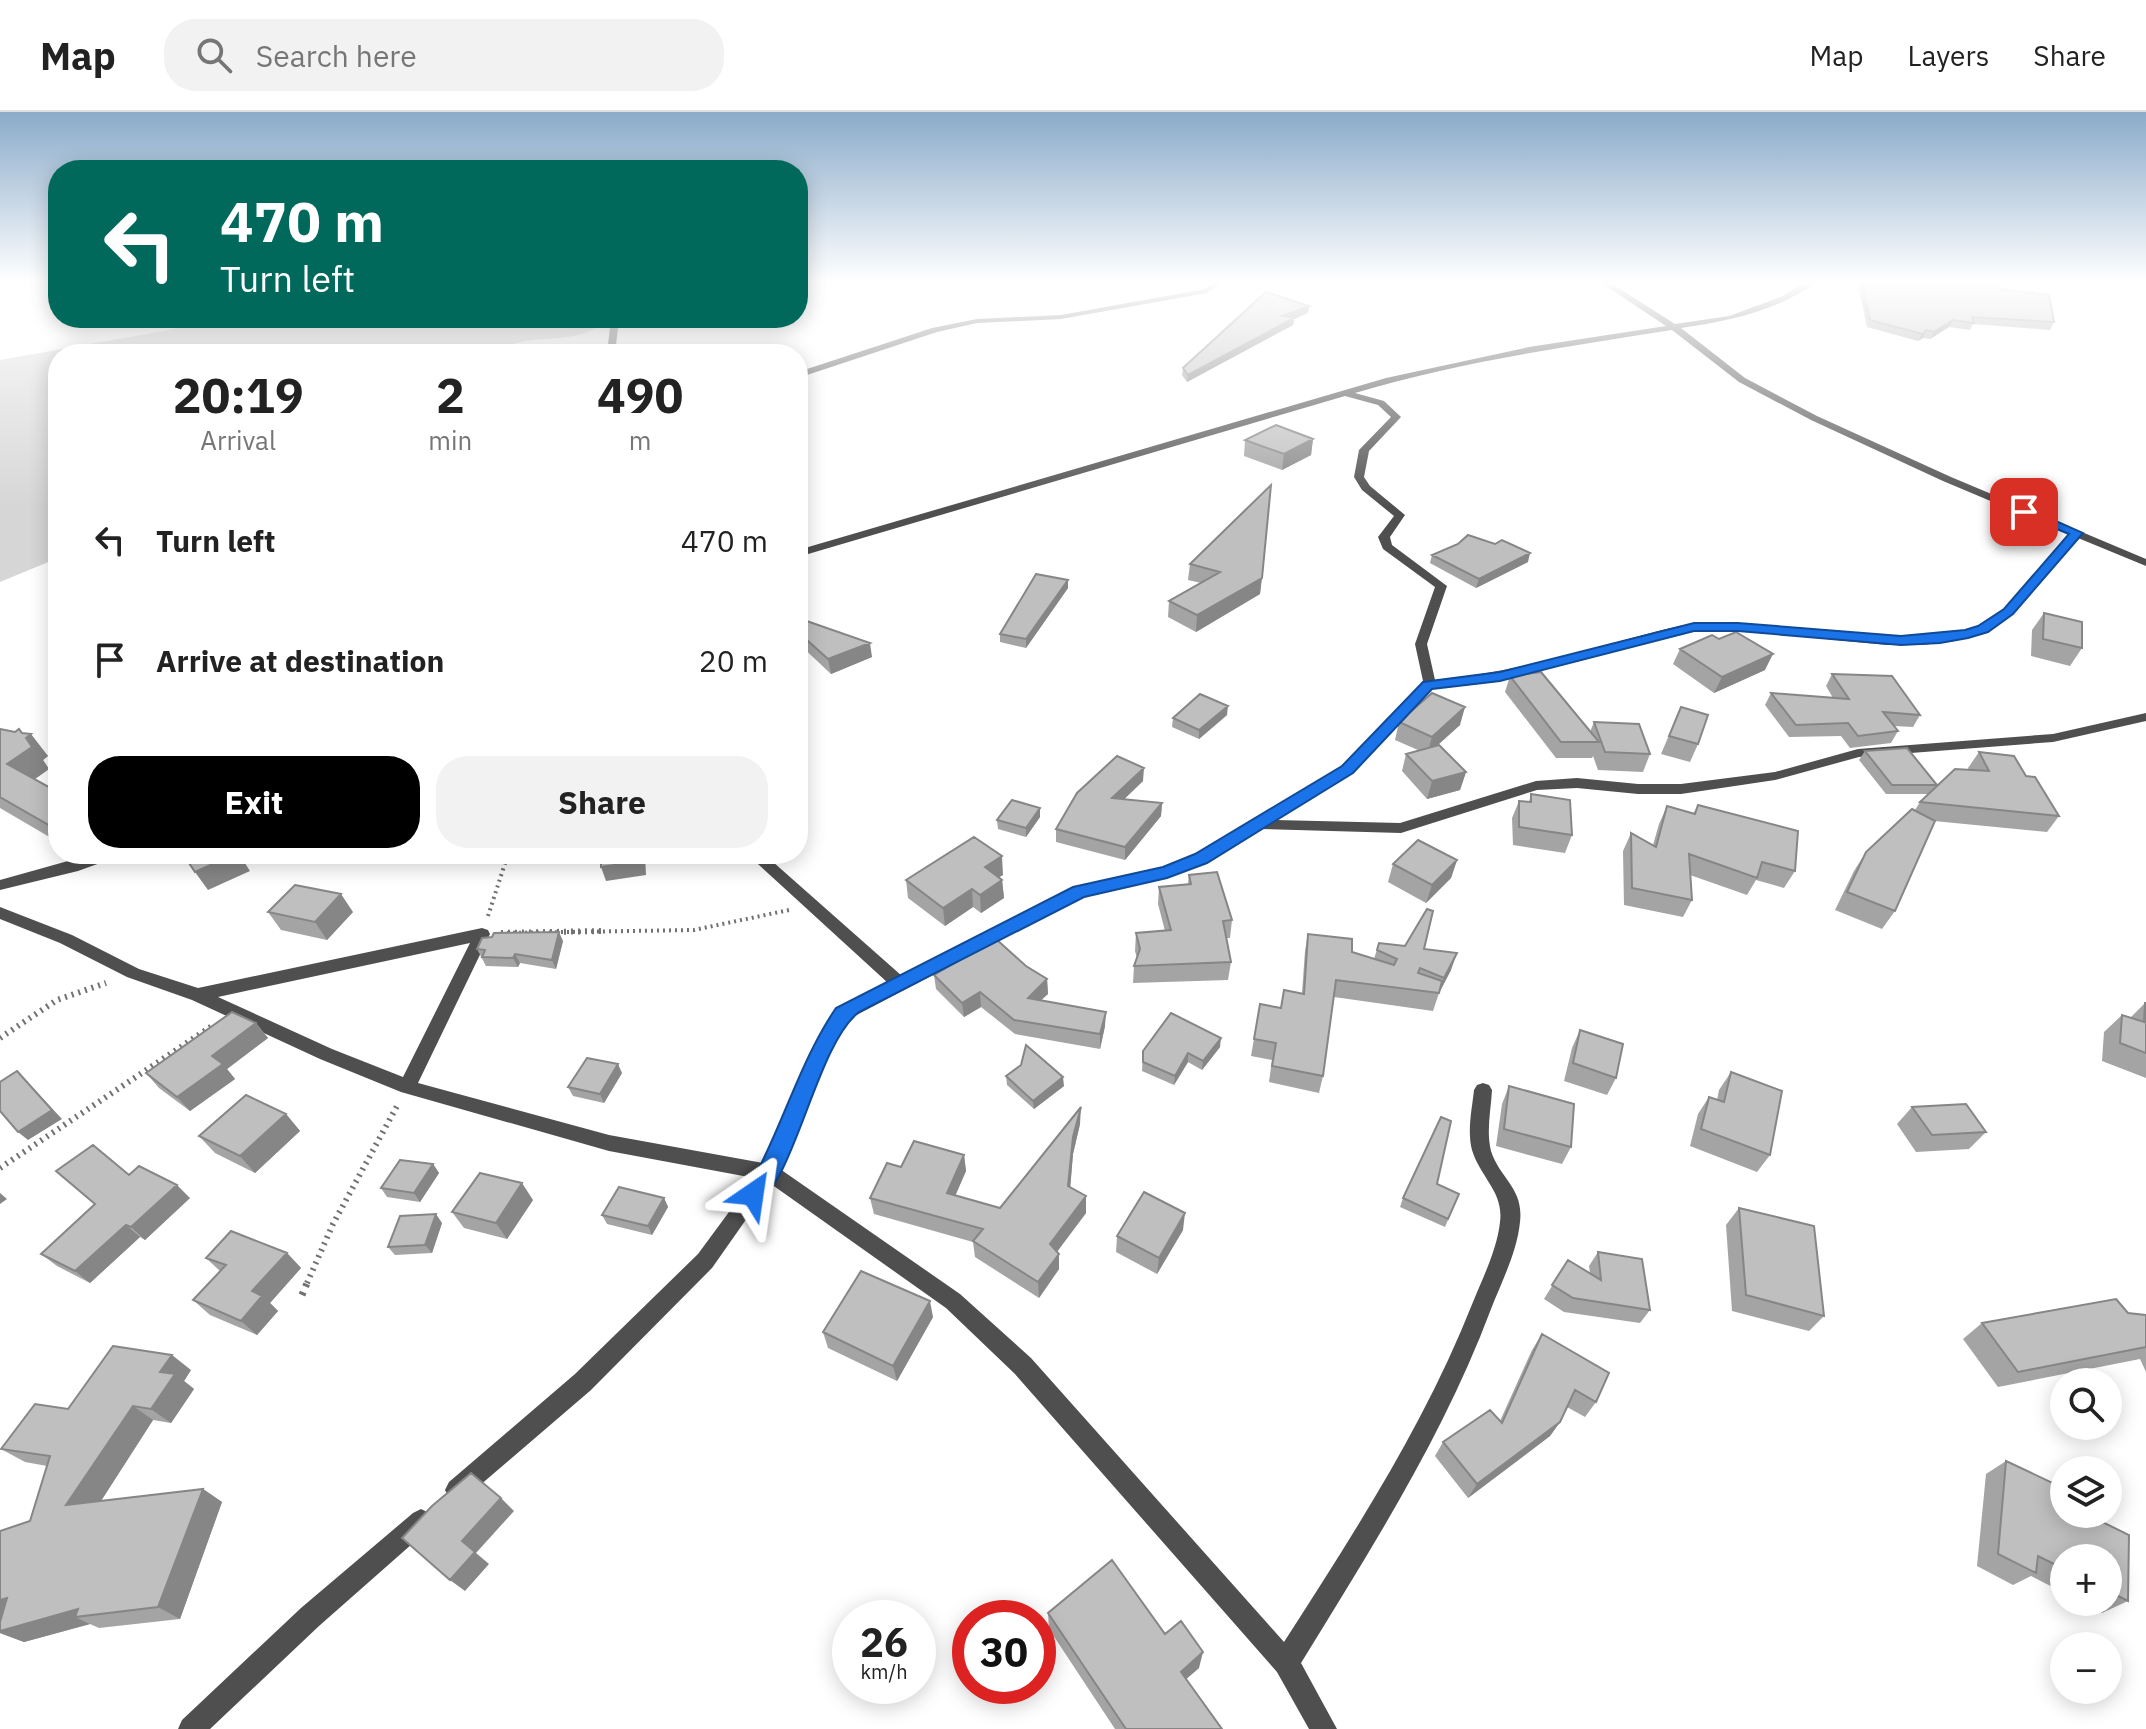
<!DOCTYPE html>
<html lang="en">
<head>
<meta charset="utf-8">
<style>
  :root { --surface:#fff; --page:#f2f2f2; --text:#222; --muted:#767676; --line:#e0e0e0; --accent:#000 }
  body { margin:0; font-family:"IBM Plex Sans",sans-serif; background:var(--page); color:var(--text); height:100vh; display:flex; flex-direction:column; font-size:30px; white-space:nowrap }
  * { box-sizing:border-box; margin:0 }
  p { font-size:26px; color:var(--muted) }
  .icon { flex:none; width:44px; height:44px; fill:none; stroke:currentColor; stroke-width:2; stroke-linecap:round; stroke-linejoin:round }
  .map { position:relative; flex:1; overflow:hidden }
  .details { position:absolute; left:48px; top:232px; width:760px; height:520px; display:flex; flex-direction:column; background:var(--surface); border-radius:32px; box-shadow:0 4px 20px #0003 }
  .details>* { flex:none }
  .top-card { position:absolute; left:48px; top:48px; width:760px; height:168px; border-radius:32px; box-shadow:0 4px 20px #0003; background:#00695c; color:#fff; overflow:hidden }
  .fabs { position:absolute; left:2050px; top:1256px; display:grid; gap:16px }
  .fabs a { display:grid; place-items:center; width:72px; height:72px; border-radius:50%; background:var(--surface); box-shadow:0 4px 20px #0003; font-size:40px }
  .speed { position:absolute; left:832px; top:1488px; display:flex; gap:16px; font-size:40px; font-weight:700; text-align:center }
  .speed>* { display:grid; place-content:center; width:104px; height:104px; border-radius:50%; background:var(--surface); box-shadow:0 4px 20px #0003; line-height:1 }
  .speed small { font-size:20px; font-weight:400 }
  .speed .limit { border:12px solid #d22; background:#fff; color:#111 }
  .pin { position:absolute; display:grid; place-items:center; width:68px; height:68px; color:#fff; margin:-34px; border-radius:16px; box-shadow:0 4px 12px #0006 }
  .me { position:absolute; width:88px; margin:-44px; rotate:32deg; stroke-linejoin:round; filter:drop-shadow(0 0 6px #0008) }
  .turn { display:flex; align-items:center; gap:28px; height:168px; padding:0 40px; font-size:36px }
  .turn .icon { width:104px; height:104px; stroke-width:2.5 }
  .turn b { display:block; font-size:56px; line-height:68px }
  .eta { display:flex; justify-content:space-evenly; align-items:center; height:136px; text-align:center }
  .eta b { font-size:48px; font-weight:700; line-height:56px }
  .button { display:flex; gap:16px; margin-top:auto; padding:16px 40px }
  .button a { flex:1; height:92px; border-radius:32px; background:var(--accent); color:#fff; font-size:32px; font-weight:700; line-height:92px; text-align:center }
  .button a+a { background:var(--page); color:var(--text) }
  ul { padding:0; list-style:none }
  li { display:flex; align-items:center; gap:24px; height:120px; padding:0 40px }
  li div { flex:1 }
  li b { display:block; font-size:30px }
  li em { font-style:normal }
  header { display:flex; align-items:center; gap:48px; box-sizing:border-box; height:112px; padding:0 40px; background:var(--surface); border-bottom:2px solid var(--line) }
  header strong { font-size:38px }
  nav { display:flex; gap:44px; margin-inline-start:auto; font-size:28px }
  .search { width:560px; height:72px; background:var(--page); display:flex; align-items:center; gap:20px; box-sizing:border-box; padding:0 28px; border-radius:32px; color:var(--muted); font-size:30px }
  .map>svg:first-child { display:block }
  .green { fill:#d6d6d6 }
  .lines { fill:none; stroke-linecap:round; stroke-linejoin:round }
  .path-far2 { stroke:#717171; stroke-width:4; stroke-dasharray:2 4; stroke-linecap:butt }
  .path-far1 { stroke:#717171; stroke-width:6; stroke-dasharray:2 5; stroke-linecap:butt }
  .path { stroke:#717171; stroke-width:7; stroke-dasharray:3 6; stroke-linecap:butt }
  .minor { fill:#4f4f4f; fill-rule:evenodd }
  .wall { fill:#a4a4a4 }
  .shaded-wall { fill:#868686 }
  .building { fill:#bfbfbf; stroke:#868686; stroke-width:2 }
  .route { fill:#1a73e8; stroke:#114b97; stroke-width:2 }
</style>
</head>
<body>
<header>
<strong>Map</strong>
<div class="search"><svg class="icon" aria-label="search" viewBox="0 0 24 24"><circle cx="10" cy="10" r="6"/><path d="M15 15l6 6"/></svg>Search here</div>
<nav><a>Map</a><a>Layers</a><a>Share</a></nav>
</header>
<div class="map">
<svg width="2146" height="1617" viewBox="0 0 2146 1617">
  <rect width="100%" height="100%" fill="#fff"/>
  <path class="green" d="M237,206H609C573,240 529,215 493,242H58V446L0,470V248Z"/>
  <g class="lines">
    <path class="path-far2" d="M488,804L508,742
      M501,821L694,818L789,798"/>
    <path class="path-far1" d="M501,821L601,819
      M0,926L57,888L106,871
      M0,1056L212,914
      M307,1171L333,1112L397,994"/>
    <path class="path" d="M302,1183L308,1169"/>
    <path class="minor" d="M1216,168H1225L1207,181L1061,207L977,211L937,220L798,266V260L932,216L977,207L1061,203L1205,177Z
      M1597,168H1606L1675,212L1729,204L1781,185L1809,168H1819C1779,199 1729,209 1681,216L1745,266L1817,304L1951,365L2146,447V454L2078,426L2013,501L1988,519L1955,529L1922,533H1887L1744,519L1701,518L1668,524L1524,562L1433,576L1352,661L1276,708L1400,711L1536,669L1577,666L1638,672H1681L1775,660L1858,637L2053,622L2146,601V609L2053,630L1859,645L1775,668L1681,682H1638L1577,676L1537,678L1401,721L1261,717L1206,751L1172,764L1083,784L849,907L836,925L780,1057L960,1182L1031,1246L1284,1530C1354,1421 1425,1312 1473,1190C1483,1165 1497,1138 1500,1110C1504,1080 1480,1065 1472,1038C1467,1019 1472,997 1474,978L1477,973L1483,971L1489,973L1492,978C1491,998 1486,1019 1491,1039C1500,1067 1524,1076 1520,1110C1517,1140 1502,1169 1491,1197C1444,1323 1371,1437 1301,1551L1337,1617H1309L1277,1560L1015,1262L946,1196L771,1072L712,1156L591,1278L465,1386L457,1390L449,1386L445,1378L449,1370L575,1262L698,1142L754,1066L609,1039L401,980L320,947L192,888L127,865L60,831L0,807V795L72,823L139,857L198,876L482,816L488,818L490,822L418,971L609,1023L763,1051L823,917L837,897L888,871L747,742H764L902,864L1073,775L1164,755L1196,743L1342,655L1421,575L1423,569L1415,532L1435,475L1383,437L1378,425L1394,404L1362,378L1354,365L1359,338L1391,305L1378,293L1345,284L798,445V438L1386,266L1529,235L1666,214ZM1672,218L1739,270L1811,308L1943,369L2069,422C2045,451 2023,486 1991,507C1918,555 1776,500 1691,512C1661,517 1631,527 1602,534C1547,549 1492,563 1435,568L1427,532L1447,474L1392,433L1390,425L1405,403L1370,374L1364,365L1369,339L1401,305L1384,289L1355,281C1458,250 1565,235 1672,218ZM470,831L403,965L332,937L218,885Z
      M611,206H619L615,242H607Z
      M93,742H117L114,746L78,759L0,778V768Z
      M421,1397L429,1401L433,1409L429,1417L319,1514L210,1617H178L182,1608L301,1496L413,1401Z"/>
  </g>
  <path class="wall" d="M1857,168H1990L2000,177L2054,210L2050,218L1973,212L1970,218L1949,215L1930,227L1923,226L1918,229L1867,215Z
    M1309,194L1308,201L1294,207L1293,213L1187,270L1182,263L1183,256Z
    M1313,327L1311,343L1282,358L1244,344L1245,328Z
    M1271,373L1260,482L1196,520L1168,505L1169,489L1201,471L1188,468L1190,452Z
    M1432,443L1528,450L1476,476L1430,451Z
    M1068,468V476L1026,536L1000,530V522Z
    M2044,501L2082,536L2070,554L2031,544L2032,518Z
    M798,506L872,545L831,562L798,531Z
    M1680,537L1765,558L1714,581L1673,552Z
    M1832,562L1920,603L1913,615L1894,614L1898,619L1891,631L1850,636L1841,624L1789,625L1765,593L1771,581L1833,586L1826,574Z
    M1510,564L1590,620L1594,610L1650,642L1643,660L1598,658L1593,644L1592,646H1556L1505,580Z
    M1681,595L1698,632L1690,650L1661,642Z
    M1227,603L1199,627L1172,615L1173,606Z
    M1399,610L1460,613L1437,633L1466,660L1460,678L1427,687L1402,659L1406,642L1418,638L1395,628Z
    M0,617L22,621L48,644L43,648L49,657L35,667L58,680V730L0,696Z
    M1865,639L1937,673L1933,678L1969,658L1968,656L1979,640L2026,664L2059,704L2047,720L1934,709L1895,799L1882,817L1835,798L1854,759L1866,740L1915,698L1920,690L1929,682H1886L1859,648Z
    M1143,669L1124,687L1162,691L1161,704L1125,748L1056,730V717Z
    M1531,682L1572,723L1565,741L1513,733L1512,706L1519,689L1529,690Z
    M1698,693L1795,759L1784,776L1756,768L1747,783L1690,763L1692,788L1683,805L1624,793L1623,739L1631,721L1653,733L1659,712L1667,694L1693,702Z
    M1040,696V705L1026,725L998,717L997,708Z
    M1457,748L1451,766L1426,791L1388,770L1393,752Z
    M1003,763L999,765L1002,768L1004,786L981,801L973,795L945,814L908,786L906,768Z
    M1189,763L1232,808L1230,826H1226L1231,850L1228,868L1133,871L1134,854L1137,846L1135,839L1136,821L1165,819L1158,792L1159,775L1188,772Z
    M268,800H353L327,828L281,818Z
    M1308,822L1352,840L1374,847L1379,831L1424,837L1451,858L1439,881L1433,899L1334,885L1323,964L1319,981L1269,970L1272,948L1251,944L1260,892L1281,896L1302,881L1305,839Z
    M563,829L556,857L520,851L518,855L486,854L477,837Z
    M1026,854L1047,867L1048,882L1041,888L1105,914L1100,937L1015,922L981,895L964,905L936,877L934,863Z
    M2145,891H2146V966L2102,949L2104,920L2122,903L2130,906Z
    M256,911L268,926L227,957L235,967L190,999L159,976L146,961Z
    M1580,918L1616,966L1607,983L1564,969L1572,936Z
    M1220,935L1202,958L1188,950L1174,973L1142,959L1143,939Z
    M1021,953L1064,974L1034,997L1007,973L1006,964Z
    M1731,960L1770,1043L1757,1060L1690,1034L1698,1002L1709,985L1717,988L1719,978Z
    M622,961L604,991L573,984L568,975Z
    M1509,974L1571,1035L1562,1052L1496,1034L1502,992Z
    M1912,995L1986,1020L1969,1037L1916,1040L1897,1012Z
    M286,1002L300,1019L255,1061L215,1041L199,1024Z
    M1080,1012L1073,1042L1070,1075L1086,1084V1101L1057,1139L1059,1157L1039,1186L975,1145L973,1130L874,1102L870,1086L901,1055L964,1043L966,1059L955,1084L1000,1096Z
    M433,1052L439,1061L420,1090L387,1085L381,1076Z
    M56,1059L129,1063L190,1086L145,1128L140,1125L90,1171L57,1154L41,1142L95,1092Z
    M1437,1072L1459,1082L1445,1115L1400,1095L1403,1086Z
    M664,1086L668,1095L652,1123L607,1112L602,1103Z
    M533,1088L507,1127L464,1116L452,1100Z
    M1739,1096L1824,1204L1809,1219L1732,1199L1726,1113Z
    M442,1111L432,1141L395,1143L388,1135Z
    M1183,1118L1157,1162L1116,1140L1117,1124Z
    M1598,1140L1650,1198L1640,1211L1564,1200L1544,1187L1568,1148L1590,1161L1589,1154Z
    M287,1141L301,1156L270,1191L278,1199L257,1223L210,1203L193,1188L220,1159L206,1146Z
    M2128,1201L2146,1203V1260L2140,1247L1998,1275L1963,1227L1982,1211Z
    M933,1205L897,1269L828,1236L823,1220Z
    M1542,1222L1596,1290L1585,1305L1567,1295L1560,1310L1550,1324L1468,1386L1435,1344L1443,1330L1500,1309L1532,1238Z
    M191,1258L184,1269L194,1277L171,1311L153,1308L101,1389L203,1377L222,1390L180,1507L99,1516L90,1512L24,1530L0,1521V1419L30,1409L47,1354L25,1350L1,1337L68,1297Z
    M2006,1349L2057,1373L2056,1388L2064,1392V1402H2086L2129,1423L2128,1489L2102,1501L2082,1490H2108V1446H2064V1481L2031,1464L2013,1473L1977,1454L1986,1362Z
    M1048,1501L1165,1522L1199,1556L1186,1567L1222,1617H1115L1049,1517Z"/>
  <path class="shaded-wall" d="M1309,194L1308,201L1294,207L1293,213L1187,270L1188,263L1283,204Z
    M1953,208L1949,215L1930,227L1934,220Z
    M1927,218L1923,226L1918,229L1922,222Z
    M1313,327L1311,343L1282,358L1284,342Z
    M1530,441L1528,450L1476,476L1479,467Z
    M1262,466L1260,482L1196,520L1197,503Z
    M1068,468V476L1026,536V527Z
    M870,531L872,545L831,562L828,547Z
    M1773,542L1765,558L1714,581L1722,565Z
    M1228,594L1227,603L1199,627V618Z
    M1465,595L1460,613L1427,643L1432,625Z
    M31,622L48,644L43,648L49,657L25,674L7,652L26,626Z
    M1144,656L1143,669L1111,700L1112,686Z
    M1466,660L1460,678L1427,687L1432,669Z
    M1162,691L1161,704L1125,748V735Z
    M801,693L803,702L798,709V697Z
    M1040,696V705L1026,725V716Z
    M235,742H239L250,759L208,778L195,760Z
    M640,742H645L646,763L606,769L601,755Z
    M1002,744L1003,763L986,773L985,755Z
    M1457,748L1451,766L1426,791L1432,773Z
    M1002,768L1004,786L981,801L980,783Z
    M972,777L973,795L945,814L943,796Z
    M341,782L353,800L327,828L315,810Z
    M559,820L563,829L556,857L552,848Z
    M1457,841L1451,858L1438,883L1444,866Z
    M515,842L520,851L518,855L513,846Z
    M1047,867L1048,882L1028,900V886Z
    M980,880L981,895L964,905L962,891Z
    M1106,900L1105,914L1100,937V922Z
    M256,911L268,926L227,957L235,967L190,999L177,985L212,944Z
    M1221,926L1220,935L1202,958L1203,949Z
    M1188,941V950L1174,973L1175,964Z
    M618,952L622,961L604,991L600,982Z
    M17,959L62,1007L28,1028L18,1020Z
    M1063,965L1064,974L1034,997L1033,989Z
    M1081,995L1080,1012L1073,1042L1069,1091L1068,1074L1073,1025Z
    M286,1002L300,1019L255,1061L240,1044Z
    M964,1043L966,1059L949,1098L947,1081Z
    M433,1052L439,1061L420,1090L414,1081Z
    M522,1071L533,1088L507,1127L496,1111Z
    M177,1073L190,1086L145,1128L131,1115Z
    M0,1081L7,1087L0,1092Z
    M1086,1084V1101L1051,1148L1050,1132Z
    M664,1086L668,1095L652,1123L648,1114Z
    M1185,1101L1183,1118L1157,1162L1159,1146Z
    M436,1102L442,1111L432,1141L425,1133Z
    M126,1113L140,1125L90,1171L75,1159Z
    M287,1141L301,1156L270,1191L278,1199L257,1223L241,1209L252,1179Z
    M1059,1142V1157L1039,1186L1038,1170Z
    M930,1189L933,1205L897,1269L893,1254Z
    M172,1243L191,1258L184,1269L194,1277L171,1311L151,1297L160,1260Z
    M133,1294L153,1308L90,1406L66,1393Z
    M1560,1310L1550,1324L1468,1386L1477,1372Z
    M203,1377L222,1390L180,1507L158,1495Z
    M501,1386L514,1399L476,1441L489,1452L465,1479L450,1468L462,1429Z
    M7,1486L0,1510V1488Z
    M78,1497L75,1505L90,1512L24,1530L0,1521V1519Z
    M1203,1540L1199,1556L1177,1575L1181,1560Z"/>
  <path class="building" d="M1861,168H1990L2000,177L2049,183L2054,210L1972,205L1974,211L1953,208L1934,220L1927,218L1922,222L1870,208Z
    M1266,180L1309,194L1283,204L1294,206L1188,263L1183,256Z
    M1276,313L1313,327L1284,342L1245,328Z
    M1271,373L1262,466L1197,503L1169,489L1220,460L1190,452Z
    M1468,423L1495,432L1502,428L1530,441L1479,467L1432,443L1458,432Z
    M1036,462L1068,468L1026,527L1000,522Z
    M2044,501L2082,510V536L2043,527Z
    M798,506L870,531L828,547L798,520Z
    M1736,520L1773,542L1722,565L1680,537L1712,523L1719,527Z
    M1541,560L1599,630H1561L1510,564Z
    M1832,562L1892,564L1920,603L1883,600L1898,619L1858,624L1848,611L1796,613L1771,581L1849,587Z
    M1432,581L1465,595L1432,625L1399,610Z
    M1200,582L1228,594L1199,618L1173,606Z
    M1681,595L1708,603L1698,632L1669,624Z
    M1594,610L1639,612L1650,642L1605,640Z
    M0,617L15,620L19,617L22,621L31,622L26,626L32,635L7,652L58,680V714L54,716L0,685Z
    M1439,633L1466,660L1432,669L1406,642Z
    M1907,636L1937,673H1892L1865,639Z
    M1979,640L2014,644L2026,664L2035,665L2059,704L1920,690L1955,657L1989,659Z
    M1117,644L1144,656L1112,686L1162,691L1125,735L1056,717L1077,681Z
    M1531,682L1570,688L1572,723L1519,715V689L1531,690Z
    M1012,688L1040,696L1026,716L997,708Z
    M1698,693L1798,719L1795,759L1762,750L1757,766L1689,742L1692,788L1632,776L1631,721L1656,735L1667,694L1695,702Z
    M1912,697L1935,709L1895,799L1847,780L1866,740Z
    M974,725L1002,744L985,755L1002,768L980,783L972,777L943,796L906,768Z
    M1418,728L1457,748L1432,773L1393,752Z
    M183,742H235L195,760Z
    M601,742H640L641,749L601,755Z
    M1217,760L1232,808L1223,809L1231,850L1134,854L1140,837L1136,821L1171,818L1159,775L1191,772L1189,763Z
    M295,773L341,782L315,810L268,800Z
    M1427,797L1433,799L1424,837L1457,841L1444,866L1420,856L1418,861L1442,869L1439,881L1336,868L1323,964L1272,954L1276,931L1254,927L1260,892L1281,896L1284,878L1304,882L1308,822L1352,827V840L1394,853L1397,847L1377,838L1379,831L1405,834Z
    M559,820L552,848L515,842L513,846L482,845L485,838L477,837L482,826L492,825L494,821Z
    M996,827L1026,854L1047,867L1028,886L1106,900L1100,922L1014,908L980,880L962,891L934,863Z
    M2145,891H2146V941L2120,931L2122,903L2144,910Z
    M232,900L256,911L212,944L223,952L177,985L146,961Z
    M1171,901L1221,926L1203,949L1188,941L1175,964L1143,950V939Z
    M1580,918L1623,932L1616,966L1573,951Z
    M1026,933L1063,965L1033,989L1006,964L1021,953Z
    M587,946L618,952L600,982L568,975Z
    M17,959L52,998L18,1020L0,999V970Z
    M1731,960L1782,979L1770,1043L1701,1017L1709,985L1724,990Z
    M1509,974L1574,992L1571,1035L1504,1017Z
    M246,983L286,1002L240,1044L199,1024Z
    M1966,992L1986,1020L1932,1023L1912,995Z
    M1081,995L1073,1025L1068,1074L1086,1084L1050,1132L1059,1142L1038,1170L973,1129L983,1117L870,1086L887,1051L901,1055L914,1029L964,1043L947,1081L1000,1096Z
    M1441,1005L1451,1009L1437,1072L1459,1082L1448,1107L1403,1086Z
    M93,1033L129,1063L139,1054L177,1073L131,1115L126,1113L75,1159L41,1142L95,1092L56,1059Z
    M400,1048L433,1052L414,1081L381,1076Z
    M480,1061L522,1071L496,1111L452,1100Z
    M619,1075L664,1086L648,1114L602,1103Z
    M1144,1080L1185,1101L1159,1146L1117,1124Z
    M1739,1096L1814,1114L1824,1204L1746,1183Z
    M436,1102L425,1133L388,1135L400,1104Z
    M231,1119L287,1141L252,1179L262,1184L241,1209L193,1188L226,1153L206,1146Z
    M1598,1140L1642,1147L1650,1198L1573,1186L1552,1173L1568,1148L1601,1168Z
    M861,1159L930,1189L893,1254L823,1220Z
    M2116,1187L2128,1201L2146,1203V1235L2018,1260L1982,1211Z
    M1542,1222L1609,1261L1596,1290L1575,1278L1560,1310L1477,1372L1443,1330L1490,1298L1502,1311Z
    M113,1234L172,1243L160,1260L175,1262L151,1297L133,1294L66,1393L203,1377L158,1495L75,1505L78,1497L0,1519V1510L7,1486L0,1488V1419L30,1409L50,1344L1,1337L35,1292L68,1297Z
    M2006,1349L2057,1373L2056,1388L2064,1392V1402H2086L2129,1423L2128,1489L2108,1479V1446H2064V1457L2038,1444L2036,1461L1998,1442Z
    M471,1361L501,1386L462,1429L475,1440L450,1468L402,1426L432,1394Z
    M1112,1448L1165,1522L1181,1509L1203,1540L1181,1560L1222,1617H1126L1048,1501Z"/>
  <linearGradient id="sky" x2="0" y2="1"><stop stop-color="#8aabca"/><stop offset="0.43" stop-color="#fff"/><stop offset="1" stop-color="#fff" stop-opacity="0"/></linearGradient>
  <rect width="2146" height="395" fill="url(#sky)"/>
  <path class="route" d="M2020,397H2029L2083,421L2013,502L1988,520L1968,526L1940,531L1901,533L1738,519H1694L1500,569L1432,577L1353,661L1207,751L1167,766L1084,785L859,900C815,934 794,1077 753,1092L745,1089L742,1082C747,1070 756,1061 762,1050C787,999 804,943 836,896L1073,775L1163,755L1195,742L1342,654L1423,570L1500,560L1694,511H1738L1901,524L1965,518L1978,514L2004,497L2069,422L2020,402Z"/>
</svg>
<div class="fabs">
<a><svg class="icon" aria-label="search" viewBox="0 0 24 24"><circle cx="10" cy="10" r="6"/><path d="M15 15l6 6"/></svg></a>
<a><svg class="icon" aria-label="layers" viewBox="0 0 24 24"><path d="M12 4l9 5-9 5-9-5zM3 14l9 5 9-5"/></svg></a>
<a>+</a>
<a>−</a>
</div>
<div class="speed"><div>26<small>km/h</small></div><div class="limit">30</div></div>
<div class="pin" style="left:2024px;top:400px;background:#d93025"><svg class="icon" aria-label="arrive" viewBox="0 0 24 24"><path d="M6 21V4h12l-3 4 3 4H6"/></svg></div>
<svg class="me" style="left:753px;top:1082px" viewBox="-20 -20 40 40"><path d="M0-17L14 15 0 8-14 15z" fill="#1a73e8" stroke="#fff" stroke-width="4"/></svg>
<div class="top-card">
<div class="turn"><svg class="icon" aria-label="left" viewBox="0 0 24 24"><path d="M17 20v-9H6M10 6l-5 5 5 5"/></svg><div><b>470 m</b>Turn left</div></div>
</div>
<section class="details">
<div class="eta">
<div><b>20:19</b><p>Arrival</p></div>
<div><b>2</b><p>min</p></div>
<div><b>490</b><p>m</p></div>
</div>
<ul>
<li><svg class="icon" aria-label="left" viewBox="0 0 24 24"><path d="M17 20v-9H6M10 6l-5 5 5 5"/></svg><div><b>Turn left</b></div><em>470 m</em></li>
<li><svg class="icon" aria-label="arrive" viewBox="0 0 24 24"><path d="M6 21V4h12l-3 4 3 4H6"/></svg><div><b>Arrive at destination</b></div><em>20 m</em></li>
</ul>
<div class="button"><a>Exit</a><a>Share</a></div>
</section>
</div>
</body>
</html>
